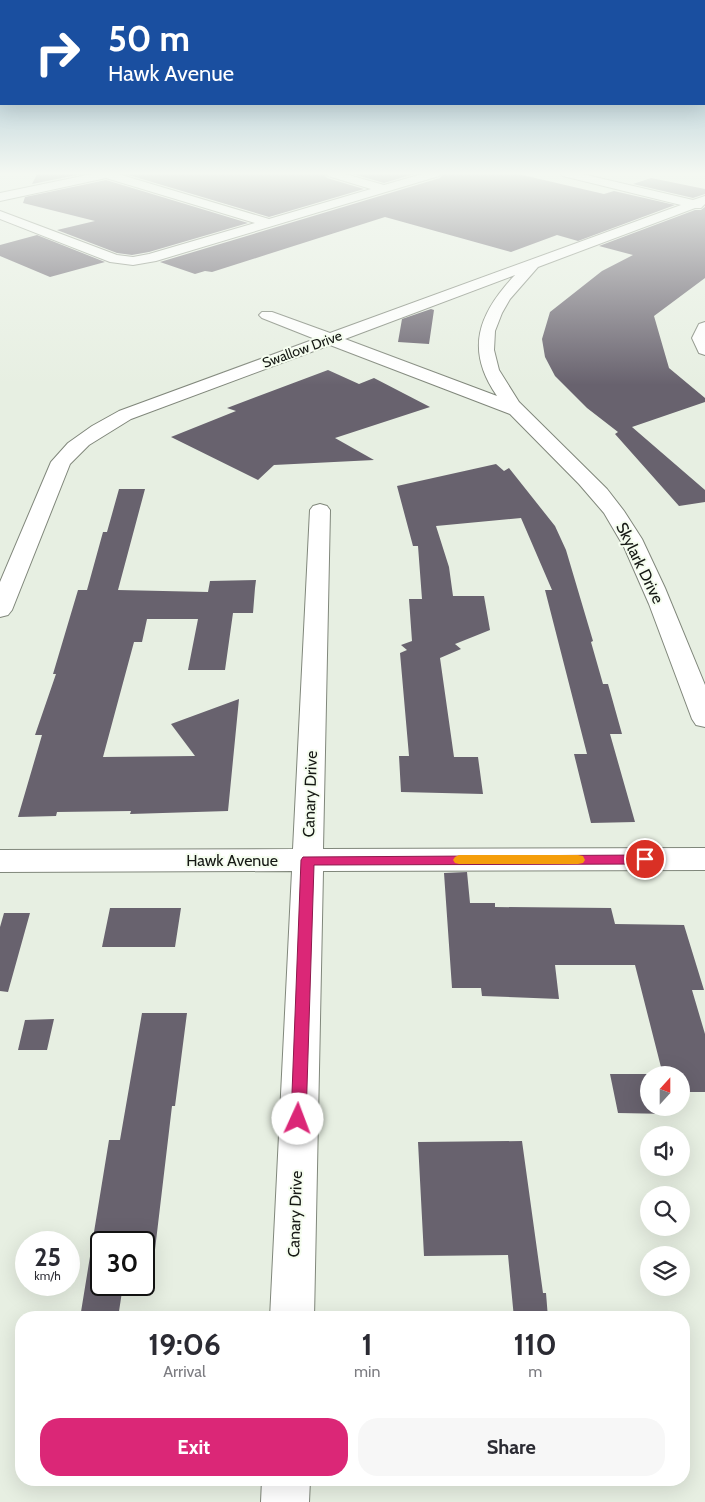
<!DOCTYPE html>
<html lang="en">
<head>
<meta charset="utf-8">
<style>
  :root { --surface:#fff; --page:#f7f7f7; --text:#2b2b33; --muted:#7c7c81; --accent:#db2777 }
  body { margin:0; font-family:Cabin,sans-serif; background:var(--page); color:var(--text); height:100vh; display:flex; flex-direction:column; font-size:19px; white-space:nowrap }
  * { box-sizing:border-box; margin:0 }
  p { font-size:16px; color:var(--muted) }
  .icon { flex:none; width:28px; height:28px; fill:none; stroke:currentColor; stroke-width:2; stroke-linecap:round; stroke-linejoin:round }
  .map { position:relative; flex:1; overflow:hidden }
  .sheet { position:absolute; left:15px; top:1311px; width:675px; height:175px; display:flex; flex-direction:column; background:var(--surface); border-radius:20px; box-shadow:0 5px 20px #0002 }
  .sheet>* { flex:none }
  .top-card { position:absolute; left:0px; top:0px; width:705px; height:105px; box-shadow:0 5px 20px #0002; background:#1a4fa0; color:#fff; overflow:hidden }
  .needle { width:32px; rotate:21deg }
  .controls { position:absolute; left:640px; top:1066px; display:grid; gap:10px }
  .controls a { display:grid; place-items:center; width:50px; height:50px; border-radius:50%; background:var(--surface); box-shadow:0 5px 20px #0002; font-size:25px }
  .speed { position:absolute; left:15px; top:1231px; display:flex; gap:10px; font-size:25px; font-weight:700; text-align:center }
  .speed>* { display:grid; place-content:center; width:65px; height:65px; border-radius:50%; background:var(--surface); box-shadow:0 5px 20px #0002; line-height:1 }
  .speed small { font-size:12px; font-weight:400 }
  .speed .limit { border:2px solid #111; border-radius:8px; background:#fff; color:#111 }
  .pin { position:absolute; display:grid; place-items:center; width:42px; height:42px; color:#fff; margin:-21px; border:2px solid #fff; border-radius:50%; box-shadow:0 1px 5px #0007 }
  .me { position:absolute; width:55px; margin:-28px; rotate:2deg; stroke-linejoin:round; filter:drop-shadow(0 0 4px #0008) }
  .turn { display:flex; align-items:center; gap:18px; height:105px; padding:0 25px; font-size:22px }
  .turn .icon { width:65px; height:65px; stroke-width:2.5 }
  .turn b { display:block; font-size:35px; line-height:42px }
  .eta { display:flex; justify-content:space-evenly; align-items:center; height:85px; text-align:center }
  .eta b { font-size:30px; font-weight:800; line-height:35px }
  .action { display:flex; gap:10px; margin-top:auto; padding:10px 25px }
  .action a { flex:1; height:58px; border-radius:20px; background:var(--accent); color:#fff; font-size:20px; font-weight:800; line-height:58px; text-align:center }
  .action a+a { background:var(--page); color:var(--text) }
  .map>svg:first-child { display:block }
  .building { fill:#68626e }
  .lines { fill:none; stroke-linecap:round; stroke-linejoin:round }
  .street-casing { stroke:#80877b; stroke-width:2 }
  .street { fill:#fff; fill-rule:evenodd }
  .route { fill:#db2777; stroke:#8e194d }
  .slow { fill:#f59e0b }
  .labels { text-anchor:middle; dominant-baseline:central; stroke-width:4; stroke-linejoin:round; paint-order:stroke }
  .far-street-label { font-size:14px; fill:#151814; stroke:#f5fdef }
  .street-label { font-size:16px; fill:#151814; stroke:#f5fdef }
</style>
</head>
<body>
<div class="map">
<svg width="705" height="1502" viewBox="0 0 705 1502">
  <rect width="100%" height="100%" fill="#e7efe2"/>
  <path class="building" d="M37,174H82L32,184Z
    M125,174H324L327,178L364,189L269,217Z
    M353,174H414L384,183Z
    M443,174H518L604,194L614,191L675,205L578,241L557,235L511,252L385,217L212,272L205,271L195,274L160,262L440,178Z
    M651,178L705,189V194L693,198L633,184Z
    M106,180L248,223L149,252L132,255L117,253L57,230L95,221L23,203L25,197Z
    M705,207V278L654,316L669,368L705,398V402L632,427L705,490V502L679,506L615,434L618,432L587,408L555,376L545,357L542,339L550,312L602,271L633,255L599,246L695,210H701Z
    M37,235L105,262L50,277L0,256V245Z
    M431,309L434,310L429,344L398,342L402,319Z
    M328,370L359,384L374,378L430,407L335,438L374,460L274,465L258,480L171,437L236,411L227,408Z
    M496,464L504,471L509,468L555,526L566,550L593,641L591,642L603,684H608L622,734H610L635,822L591,823L574,754H587L545,590H552L521,518L436,526L449,567L453,596H484L490,630L455,644L461,649L440,658L454,757H478L483,794L401,792L399,756H409L400,653L407,650L401,645L412,641L409,599H422L418,546H413L397,486Z
    M119,489H145L118,590L208,592L210,581L256,580L255,588L253,613H233L225,670H188L198,619H147L142,642H134L103,757L195,756L171,724L239,699L228,811L130,814L131,811L57,812L56,816L18,817L42,735H35L56,674H53L78,590H87L103,532H107Z
    M467,872L470,903H495V907L611,908L615,924L684,925L704,990H692L705,1034V1092H681V1075H663L635,965H555L559,999L482,996L481,988H452L444,873Z
    M110,908H181L175,947H102Z
    M4,913H30L8,992L0,991V927Z
    M142,1013H187L175,1106H172L154,1258H144V1242H101V1285H123L118,1318H80L109,1140H120Z
    M54,1019L47,1050H18L25,1020Z
    M610,1074H660L649,1075V1108H668L670,1114L618,1113Z
    M522,1141L543,1293H546L548,1318H514L508,1255L424,1256L418,1142Z"/>
  <g class="lines">
    <g class="street-casing">
      <path id="street" d="M92,174H118L269,219L371,189L328,176L326,174H345L384,185L422,174H441L439,176L156,261L133,265L110,262L0,219V211L117,255L133,257L149,254L255,223L106,178L0,201V193Z
        M561,174H582L693,200L705,196V204L701,208H695L538,267L510,299L502,313L495,331L494,350L499,370L519,402L607,489L624,511L642,539L665,588L705,685V727L696,725L692,719L649,604L624,547L604,513L579,484L510,414L330,345L131,419L89,445L70,464L12,610L8,615L0,617V582L51,462L68,443L92,426L119,411L315,339L262,318L259,315L262,312H272L330,333L681,205L563,176ZM515,275C478,314 465,350 497,396L345,339Z
        M705,322V355L699,353L692,338L699,324Z
        M320,504L327,506L330,510L323,849L705,848V870L323,871L314,1318H270L292,871L0,872V850L293,849L310,510L313,506Z
        M262,1480H310L309,1502H261Z"/>
    </g>
    <use href="#street" class="street"/>
  </g>
  <linearGradient id="sky" x2="0" y2="1"><stop stop-color="#88b0c3"/><stop offset="0.45" stop-color="#f4f8f2"/><stop offset="1" stop-color="#f4f8f2" stop-opacity="0"/></linearGradient>
  <rect width="705" height="385" fill="url(#sky)"/>
  <path class="route" d="M645,855L650,856L652,859L650,862L645,864L314,865L306,1119L304,1123L298,1126L293,1123L291,1119L301,860L303,857Z"/>
  <path class="slow" d="M459,855H578L583,856L585,860L583,863L578,864H459L455,863L453,860L455,857Z"/>
  <g class="labels">
    <g class="far-street-label">
      <text transform="translate(302 349) rotate(-20)">Swallow Drive</text>
    </g>
    <g class="street-label">
      <text transform="translate(640 563) rotate(64)">Skylark Drive</text>
      <text transform="translate(310 794) rotate(-88)">Canary Drive</text>
      <text x="232" y="860">Hawk Avenue</text>
      <text transform="translate(295 1214) rotate(-88)">Canary Drive</text>
    </g>
  </g>
</svg>
<div class="controls">
<a><svg class="needle" viewBox="-14 -14 28 28"><path d="M0-13l5 13h-10z" fill="#e53935"/><path d="M0 13l5-13h-10z" fill="#7c7c81"/></svg></a>
<a><svg class="icon" aria-label="sound" viewBox="0 0 24 24"><path d="M4 9h4l5-4v14l-5-4H4zM17 9q2 3 0 6"/></svg></a>
<a><svg class="icon" aria-label="search" viewBox="0 0 24 24"><circle cx="10" cy="10" r="6"/><path d="M15 15l6 6"/></svg></a>
<a><svg class="icon" aria-label="layers" viewBox="0 0 24 24"><path d="M12 4l9 5-9 5-9-5zM3 14l9 5 9-5"/></svg></a>
</div>
<div class="speed"><div>25<small>km/h</small></div><div class="limit">30</div></div>
<div class="pin" style="left:645px;top:859px;background:#d93025"><svg class="icon" aria-label="arrive" viewBox="0 0 24 24"><path d="M6 21V4h12l-3 4 3 4H6"/></svg></div>
<svg class="me" style="left:298px;top:1119px" viewBox="-20 -20 40 40"><circle r="19" fill="#fff"/><path d="M0-13L10 11 0 6-10 11z" fill="#db2777"/></svg>
<div class="top-card">
<div class="turn"><svg class="icon" aria-label="right" viewBox="0 0 24 24"><path d="M7 20v-9h11M14 6l5 5-5 5"/></svg><div><b>50 m</b>Hawk Avenue</div></div>
</div>
<section class="sheet">
<div class="eta">
<div><b>19:06</b><p>Arrival</p></div>
<div><b>1</b><p>min</p></div>
<div><b>110</b><p>m</p></div>
</div>
<div class="action"><a>Exit</a><a>Share</a></div>
</section>
</div>
</body>
</html>
